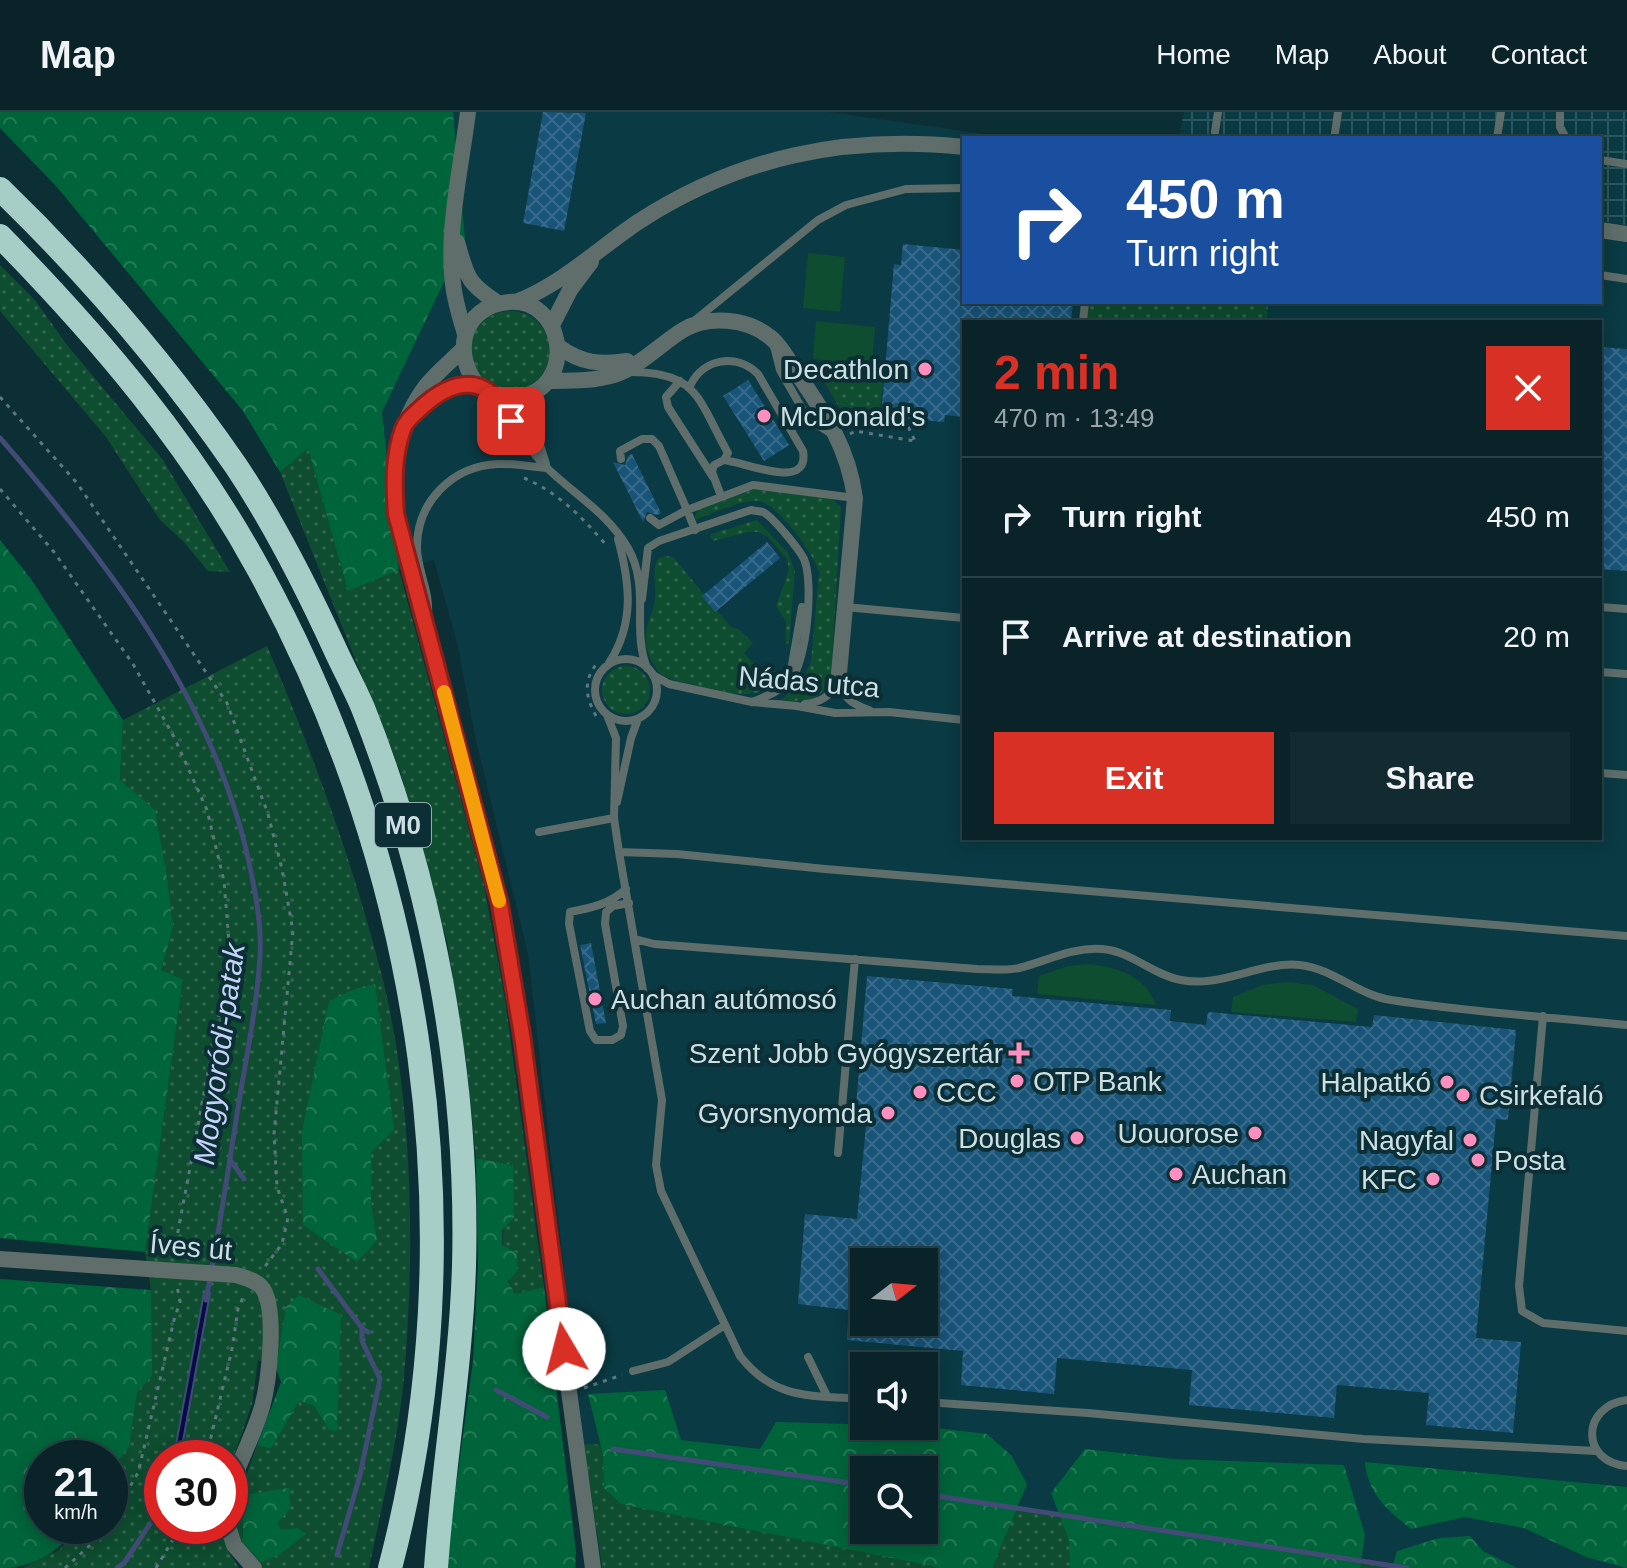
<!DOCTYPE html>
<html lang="en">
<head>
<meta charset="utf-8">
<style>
  :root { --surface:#092328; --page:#122b30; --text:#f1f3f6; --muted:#99a4a8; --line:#294045; --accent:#d93025 }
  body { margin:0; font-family:Helvetica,sans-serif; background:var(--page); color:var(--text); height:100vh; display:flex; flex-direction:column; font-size:30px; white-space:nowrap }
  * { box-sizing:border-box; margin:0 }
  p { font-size:26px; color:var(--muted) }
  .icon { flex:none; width:44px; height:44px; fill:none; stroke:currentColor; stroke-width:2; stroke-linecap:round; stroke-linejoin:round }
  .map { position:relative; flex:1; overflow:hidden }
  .panel { position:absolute; left:962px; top:208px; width:640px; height:520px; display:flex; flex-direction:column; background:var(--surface); border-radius:0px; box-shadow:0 4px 20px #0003,0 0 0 2px var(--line) }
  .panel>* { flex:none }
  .banner { position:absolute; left:962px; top:24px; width:640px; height:168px; border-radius:0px; box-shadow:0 4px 20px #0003,0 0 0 2px var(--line); background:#1a4fa0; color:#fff; overflow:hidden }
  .needle { width:52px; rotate:74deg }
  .tools { position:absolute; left:850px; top:1136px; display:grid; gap:16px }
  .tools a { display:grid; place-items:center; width:88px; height:88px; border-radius:0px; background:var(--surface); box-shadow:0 4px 20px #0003,0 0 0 2px var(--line); font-size:40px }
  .speed { position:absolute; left:24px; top:1328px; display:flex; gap:16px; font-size:40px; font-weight:700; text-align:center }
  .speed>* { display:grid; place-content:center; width:104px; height:104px; border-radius:50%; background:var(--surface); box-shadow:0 4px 20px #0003,0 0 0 2px var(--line); line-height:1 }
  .speed small { font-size:20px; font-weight:400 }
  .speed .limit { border:12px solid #d22; background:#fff; color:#111 }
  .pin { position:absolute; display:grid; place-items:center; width:68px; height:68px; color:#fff; margin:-34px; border-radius:16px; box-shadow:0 4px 12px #0006 }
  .me { position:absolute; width:88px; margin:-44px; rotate:352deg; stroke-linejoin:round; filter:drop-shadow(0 0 6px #0008) }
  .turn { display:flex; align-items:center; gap:28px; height:168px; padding:0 32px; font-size:36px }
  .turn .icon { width:104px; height:104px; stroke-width:2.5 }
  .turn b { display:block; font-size:56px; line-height:68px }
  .round { display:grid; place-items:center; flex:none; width:84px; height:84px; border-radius:0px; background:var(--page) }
  .headline { display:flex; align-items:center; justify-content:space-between; height:136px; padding:0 32px }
  h1 { font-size:48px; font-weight:700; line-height:60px; color:var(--accent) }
  .primary-button { display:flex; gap:16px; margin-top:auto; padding:16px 32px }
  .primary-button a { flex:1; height:92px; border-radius:0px; background:var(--accent); color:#fff; font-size:32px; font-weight:700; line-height:92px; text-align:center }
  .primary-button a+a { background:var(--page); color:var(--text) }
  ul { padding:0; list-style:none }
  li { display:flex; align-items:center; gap:24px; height:120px; padding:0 32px; border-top:2px solid var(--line) }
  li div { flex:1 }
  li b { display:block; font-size:30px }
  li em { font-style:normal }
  header { display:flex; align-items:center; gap:48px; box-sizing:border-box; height:112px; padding:0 40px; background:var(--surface); border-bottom:2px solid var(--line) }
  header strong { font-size:38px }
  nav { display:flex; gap:44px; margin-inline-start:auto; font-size:28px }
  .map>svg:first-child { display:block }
  .built { fill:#0a3a43; fill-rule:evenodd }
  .industrial { fill:url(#industrial-grid) }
  .grass { fill:url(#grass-dots); fill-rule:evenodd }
  .forest { fill:url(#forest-crowns); fill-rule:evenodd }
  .garden { fill:#0e4d2f }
  .water { fill:#070c47; stroke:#424b76; stroke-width:2 }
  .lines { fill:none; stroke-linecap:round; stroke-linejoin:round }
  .stream { stroke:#424b76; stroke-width:5 }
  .building { fill:url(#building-cross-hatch); fill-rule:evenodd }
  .path { stroke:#5c787e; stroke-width:3; stroke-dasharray:4 6; stroke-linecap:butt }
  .lane { stroke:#5f6e6b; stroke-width:8 }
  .street { stroke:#5f6e6b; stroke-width:16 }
  .highway { stroke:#a7cdc7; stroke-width:24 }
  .route-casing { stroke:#8d1f18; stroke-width:20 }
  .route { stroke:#d93025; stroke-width:14 }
  .slow { stroke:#f59e0b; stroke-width:14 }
  .poi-dot { fill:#fd8ec0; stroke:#0c2f36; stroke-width:3 }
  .labels { text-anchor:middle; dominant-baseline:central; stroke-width:8; stroke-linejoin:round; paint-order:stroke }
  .shield { fill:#0c2f36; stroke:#93aaaf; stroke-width:2 }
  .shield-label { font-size:26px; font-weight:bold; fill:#cddfe3 }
  .poi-label { font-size:28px; fill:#cddfe3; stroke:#0c2f36; text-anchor:end }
  .street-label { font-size:28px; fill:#cddfe3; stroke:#0c2f36 }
  .water-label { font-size:30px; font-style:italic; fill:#c5d3f9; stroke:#0c2f36 }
</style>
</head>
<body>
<header>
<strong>Map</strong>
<nav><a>Home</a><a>Map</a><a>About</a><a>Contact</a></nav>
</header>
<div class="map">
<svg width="1627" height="1456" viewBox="0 0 1627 1456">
  <defs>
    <pattern id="industrial-grid" width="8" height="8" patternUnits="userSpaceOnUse" patternTransform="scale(2)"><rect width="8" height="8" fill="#0a3a43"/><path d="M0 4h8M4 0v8" fill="none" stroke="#2c565e"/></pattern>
    <pattern id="grass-dots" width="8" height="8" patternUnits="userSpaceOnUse" patternTransform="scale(2)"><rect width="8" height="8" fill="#0e4d2f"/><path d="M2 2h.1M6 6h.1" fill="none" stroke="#30664d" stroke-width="1.8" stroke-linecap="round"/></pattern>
    <pattern id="forest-crowns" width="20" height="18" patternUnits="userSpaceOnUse" patternTransform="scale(2)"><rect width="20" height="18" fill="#00643a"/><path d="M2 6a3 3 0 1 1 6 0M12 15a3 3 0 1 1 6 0" fill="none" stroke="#247a56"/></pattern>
    <pattern id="building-cross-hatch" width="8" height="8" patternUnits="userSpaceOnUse" patternTransform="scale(2)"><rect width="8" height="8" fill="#185378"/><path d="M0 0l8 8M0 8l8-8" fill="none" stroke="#386b8b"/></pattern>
  </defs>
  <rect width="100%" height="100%" fill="#0c2f36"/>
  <path class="built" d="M453,0H829L1013,26H964V190H1600V109L1627,113V1456H1396L924,1381V1358H864L628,1333L584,1332L528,842L475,624L457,531L434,448L399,458L382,300L465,126ZM964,210H1600V726H964ZM864,1150H924V1210H864ZM864,1254H924V1314H864Z"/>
  <path class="industrial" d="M1184,0H1627V113L1600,109V26H1179Z"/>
  <path class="grass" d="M0,153L35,188L67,233L163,348L230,460L208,459L183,429L160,408L106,325L0,199Z
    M1089,190H1268L1267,210H1087Z
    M470 239a40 40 0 1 1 80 0a40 40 0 1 1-80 0Z
    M813,251L884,258L879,309L852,317Z
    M308,335L348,478L399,458L484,773L505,887L544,1175L515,1182C493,1142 506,1096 513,1053L476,1046L466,948L447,830L419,725L399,656L280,360Z
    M761,377L832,387L841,395L831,567C819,592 804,588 780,589L801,570L811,550L819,460C814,442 777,391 758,389C743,387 712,402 697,407L694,406L698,398L752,378Z
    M757,408L788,441L795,459L789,531L786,532V509L776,494L789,458L787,447L768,425L758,420H748L713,429L710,425L711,422Z
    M666,444L673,445L730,514L740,518L753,531L744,541L762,561L771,554L776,560C770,596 718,578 696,573C685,570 670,569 661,562C656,558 650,547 648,541C640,521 652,506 655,488C657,474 651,459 658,446Z
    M267,534C314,644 355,756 384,872C413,992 415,1142 404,1265C398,1330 382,1393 369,1456H259C218,1420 243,1376 257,1333L271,1337L299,1289L314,1294L329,1317L280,1237L276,1256L258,1248L252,1292L230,1355V1346H162V1414H221L226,1435L239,1456H23L59,1438L80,1414H110V1360L129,1335L151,1178L145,1140L183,867L161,858L173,815L154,698L120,668L123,608ZM329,889L371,1039V1090L377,1128ZM289,1377L278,1410L280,1417L298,1416L243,1430L242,1384Z
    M602 578a24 24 0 1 1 48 0a24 24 0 1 1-48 0Z
    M584,1332L627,1333L864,1418H924V1381L1396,1456H602Z"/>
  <path class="forest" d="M0,0H453L465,126L382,300L399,458L348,479L308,336L280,360L243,299L56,74L0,16Z
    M0,428L31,467L123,608L120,668L155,698L167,766L173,815L161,858L183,867L145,1140L0,1126Z
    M375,872L394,1018L371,1040V1090L377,1128L357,1150L303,1113L302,1020L329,889L355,877Z
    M476,1046L513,1053L514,1105L502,1118V1133L517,1141V1159L508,1169L515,1182L544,1175L576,1440L575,1456H445L473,1249L478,1154Z
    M0,1167L151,1178L152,1264L137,1280L129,1335L110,1360V1346H42V1414H80C56,1440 37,1456 0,1456Z
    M299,1183L341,1203L337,1319L329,1318L314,1294L299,1289L271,1337L257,1333L281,1270L276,1256L286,1195Z
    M665,1278L681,1328L760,1337L776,1310L919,1314L987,1322L1011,1343L1027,1372L992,1456H942L621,1392L604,1376L603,1343L588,1282ZM864,1358H924V1418H864Z
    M1085,1337L1174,1347L1344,1353L1365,1423L1360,1456H1070L1069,1428L1051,1381Z
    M1365,1350L1627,1375V1456L1586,1445L1524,1416L1465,1405L1411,1417C1388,1399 1367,1381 1365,1350Z
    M289,1376L290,1397L278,1410L280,1417L298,1416L306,1422L279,1443L261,1450L243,1430L242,1383Z
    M1470,1424L1483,1439L1517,1456H1392L1397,1439L1439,1426Z"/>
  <path class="garden" d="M808,141L845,145L840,200L803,196Z
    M816,209L875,215L872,252L813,247Z
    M1088,852C1117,855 1145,863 1156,893L1037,882L1039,864L1068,854Z
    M1288,870L1313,873L1358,897L1356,910L1231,900L1233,885L1262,873Z"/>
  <path class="water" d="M204,1181H210L181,1340L175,1338Z"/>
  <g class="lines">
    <path class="stream" d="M0,326C105,447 208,580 246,737C254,772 262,810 260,845C257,891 248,938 240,983C231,1041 222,1099 212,1156
      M231,1049L244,1067
      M318,1157L362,1216L368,1220
      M206,1188L210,1166
      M496,1278L547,1305
      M613,1337L864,1373
      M924,1382L1407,1456
      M337,1443L360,1363L380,1267L362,1229V1216
      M117,1456L124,1451L154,1406L162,1388"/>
  </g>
  <path class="building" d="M543,0L586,1L564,119L523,111Z
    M903,132L964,138V190H1073L1071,210H964V305L945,303L944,310L881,304L894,152L901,153Z
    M1600,235L1627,237V459L1600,457Z
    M748,268L789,333L764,349L723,284Z
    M632,342L661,401L657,403L647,400L643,410L613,350L625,353L628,344Z
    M767,430L780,446L715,500L702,484Z
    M591,831L606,911L596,912L580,833Z
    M867,864L1013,877L1012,884L1171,898L1170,909L1206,913L1208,900L1372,915L1374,903L1516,918L1508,1008L1496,1007L1476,1226L1521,1230L1513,1321L1426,1313L1429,1281L1337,1273L1334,1306L1189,1293L1192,1258L1057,1246L1054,1282L961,1273L963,1239L847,1228L849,1198L798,1192L805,1102L857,1107L868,993H856ZM864,1150H924V1210H864Z"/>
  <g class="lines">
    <path class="path" d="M0,285L77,371L227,591L268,702L282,757L293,819L274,1022L277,1075L288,1106L282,1132L263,1157
      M904,306L915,329
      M850,322L855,319L915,329
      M524,366C559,381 583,406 607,434
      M0,377L54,440L133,552L174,625L207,698L224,769L230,843L176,1130V1142
      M596,604C585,584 583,568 598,550
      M584,1276L622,1263
      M206,1346L232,1237L238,1197L244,1183
      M110,1408L138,1361L174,1208L180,1190L177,1174
      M65,1456L100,1424L106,1414
      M156,1456L181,1414"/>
    <path class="lane" d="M1560,0V15L1566,26
      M1215,20L1218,0
      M1335,21L1338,0
      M1497,26L1501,0
      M1600,48L1627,52
      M1600,163L1627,167
      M694,209L818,108L846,93L906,77L964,76
      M1083,210L1085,190
      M774,234L780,258L808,307L830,321
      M630,260C699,260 698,288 728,341L724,348L714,353L712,360L721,384
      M680,269L666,285L668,295L713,365
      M690,274C703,246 737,241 758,262L803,339C810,380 745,350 724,348
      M530,283L531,304L546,352
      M494,284C510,308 525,333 545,354C573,382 607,400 628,436C651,477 631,516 647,556
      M621,347L620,339L642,327H652L659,334L687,398L659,413L650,406
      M695,418L687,398L753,373L855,386
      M642,487L648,436L659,429L751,398C755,399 760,399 763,400C773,405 799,437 804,447C814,470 807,550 790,569C780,579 765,585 752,590
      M845,495L964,506
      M1600,495L1627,497
      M428,502C430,479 417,458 417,435C417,390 452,354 498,352C514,351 531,355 547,356
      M595 578a31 31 0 1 1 62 0a31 31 0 1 1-62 0Z
      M609,551C635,511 630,471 618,427
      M1600,560L1627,562
      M653,563L669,572L752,590L797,594L835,601L889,600L964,608
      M790,564L802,495
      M840,564C843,586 849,591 869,598
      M805,592C828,589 831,582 839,561
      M607,603L616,626L614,706L619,740L662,988L656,1053L661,1079L740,1244C775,1289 812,1283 864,1287
      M1600,661L1627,663
      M617,690L631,626L638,607
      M539,720L614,706
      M619,740L677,742L825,757L1627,824
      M626,777C610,792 591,796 570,800L569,812L590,919L596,928H612L621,923L623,914L605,812L606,800L613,794L629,791
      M635,827L654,832L977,857C991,857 1006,859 1019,856C1047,849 1072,835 1102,837C1131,839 1153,863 1181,868C1223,876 1259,849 1300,853C1334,857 1358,883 1391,888C1468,900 1549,905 1627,913
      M1543,904L1519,1174L1522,1199L1543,1211L1627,1219
      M838,1041L855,847
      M808,1245L827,1284
      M633,1259L668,1250L725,1213
      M1627,1288C1581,1294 1580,1350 1627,1354
      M924,1290L1088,1301L1364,1327L1596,1339"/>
    <path class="street" d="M1600,118L1627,122
      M457,130C467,165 467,171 498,191
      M516,190C562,172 598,137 638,110C740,44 845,23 964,35
      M552,213L570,178L591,150
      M465,222C459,202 453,182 452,161C448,112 462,49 468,0
      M559,235C581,251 600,253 627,249
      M462,238C450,250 436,261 426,274C397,312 393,356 396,402L490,749L510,844L593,1456
      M548,269C572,268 600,270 622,260C644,250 662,231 683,218C708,203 747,206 770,225C782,234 790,252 799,264C827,305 848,336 855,386L839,561
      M417,300C480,241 479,301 528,283C577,265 561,186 509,190C461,194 451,244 480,276
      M0,1147L236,1163C245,1166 257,1168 263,1177C277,1199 269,1270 262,1295C254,1323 239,1349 230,1377
      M228,1414L234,1433L254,1456"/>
    <path class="highway" d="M0,77C88,162 167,254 236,354C274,411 305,472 334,535C343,555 354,575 363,596C432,770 469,966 464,1154C461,1255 443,1355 436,1456
      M0,124C99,225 191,333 259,458C424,759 478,1122 390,1456"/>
  </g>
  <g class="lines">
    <g class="route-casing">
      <path id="route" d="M511,309C506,301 501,290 494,284C471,262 443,276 423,294C416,301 406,308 403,317C393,345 394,372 396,402L500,793L522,923L564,1237"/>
    </g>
    <use href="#route" class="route"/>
    <path class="slow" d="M444,580L499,789"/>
  </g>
  <g class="poi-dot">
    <circle cx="925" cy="257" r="8"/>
    <circle cx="764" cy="304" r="8"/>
    <circle cx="595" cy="887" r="8"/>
    <path d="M1015 929h8v8h8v8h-8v8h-8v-8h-8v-8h8z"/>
    <circle cx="1017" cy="969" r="8"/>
    <circle cx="1447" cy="970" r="8"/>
    <circle cx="920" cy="980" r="8"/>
    <circle cx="1463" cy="983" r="8"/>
    <circle cx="888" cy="1001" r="8"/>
    <circle cx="1255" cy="1021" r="8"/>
    <circle cx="1077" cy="1026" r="8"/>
    <circle cx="1470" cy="1028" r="8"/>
    <circle cx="1478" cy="1048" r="8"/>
    <circle cx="1176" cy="1062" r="8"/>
    <circle cx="1433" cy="1067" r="8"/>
  </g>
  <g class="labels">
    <rect class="shield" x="375" y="691" width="56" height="44" rx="6"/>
    <g class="shield-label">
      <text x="403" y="713">M0</text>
    </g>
    <g class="poi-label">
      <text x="909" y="257">Decathlon</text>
      <text x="780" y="304" text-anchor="start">McDonald's</text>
      <text x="611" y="887" text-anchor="start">Auchan autómosó</text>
      <text x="1003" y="941">Szent Jobb Gyógyszertár</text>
      <text x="1033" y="969" text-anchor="start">OTP Bank</text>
      <text x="1431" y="970">Halpatkó</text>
      <text x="936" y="980" text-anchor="start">CCC</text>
      <text x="1479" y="983" text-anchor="start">Csirkefaló</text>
      <text x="872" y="1001">Gyorsnyomda</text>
      <text x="1239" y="1021">Uouorose</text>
      <text x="1061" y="1026">Douglas</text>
      <text x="1454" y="1028">Nagyfal</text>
      <text x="1494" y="1048" text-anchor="start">Posta</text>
      <text x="1192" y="1062" text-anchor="start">Auchan</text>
      <text x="1417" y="1067">KFC</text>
    </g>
    <g class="street-label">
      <text transform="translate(809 570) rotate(5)">Nádas utca</text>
      <text transform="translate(191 1135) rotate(5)">Íves út</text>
    </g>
    <g class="water-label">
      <text transform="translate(219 942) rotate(-82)">Mogyoródi-patak</text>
    </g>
  </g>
</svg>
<div class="tools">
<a><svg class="needle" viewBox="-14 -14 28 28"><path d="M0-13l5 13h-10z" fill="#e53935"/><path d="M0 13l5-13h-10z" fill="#99a4a8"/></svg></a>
<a><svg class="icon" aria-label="sound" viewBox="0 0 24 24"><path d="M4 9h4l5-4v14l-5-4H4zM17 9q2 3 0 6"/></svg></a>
<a><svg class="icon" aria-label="search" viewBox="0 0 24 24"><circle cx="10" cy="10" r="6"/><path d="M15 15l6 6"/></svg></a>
</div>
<div class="speed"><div>21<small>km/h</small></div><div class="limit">30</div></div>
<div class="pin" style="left:511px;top:309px;background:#d93025"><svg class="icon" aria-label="arrive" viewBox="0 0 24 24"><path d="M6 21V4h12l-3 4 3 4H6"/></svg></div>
<svg class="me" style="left:564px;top:1237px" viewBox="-20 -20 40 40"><circle r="19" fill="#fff"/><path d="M0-13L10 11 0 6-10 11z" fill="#d93025"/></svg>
<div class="banner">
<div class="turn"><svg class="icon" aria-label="right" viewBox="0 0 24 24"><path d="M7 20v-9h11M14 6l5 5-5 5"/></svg><div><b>450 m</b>Turn right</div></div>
</div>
<section class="panel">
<div class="headline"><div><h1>2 min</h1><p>470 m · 13:49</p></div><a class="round" style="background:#d93025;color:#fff"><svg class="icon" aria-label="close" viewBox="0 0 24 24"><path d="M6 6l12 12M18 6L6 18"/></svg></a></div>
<ul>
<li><svg class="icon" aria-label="right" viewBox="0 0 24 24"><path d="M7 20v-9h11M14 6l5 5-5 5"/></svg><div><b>Turn right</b></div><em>450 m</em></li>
<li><svg class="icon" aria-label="arrive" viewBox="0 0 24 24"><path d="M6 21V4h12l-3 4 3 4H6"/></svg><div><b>Arrive at destination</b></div><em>20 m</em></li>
</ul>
<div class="primary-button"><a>Exit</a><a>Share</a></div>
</section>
</div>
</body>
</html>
